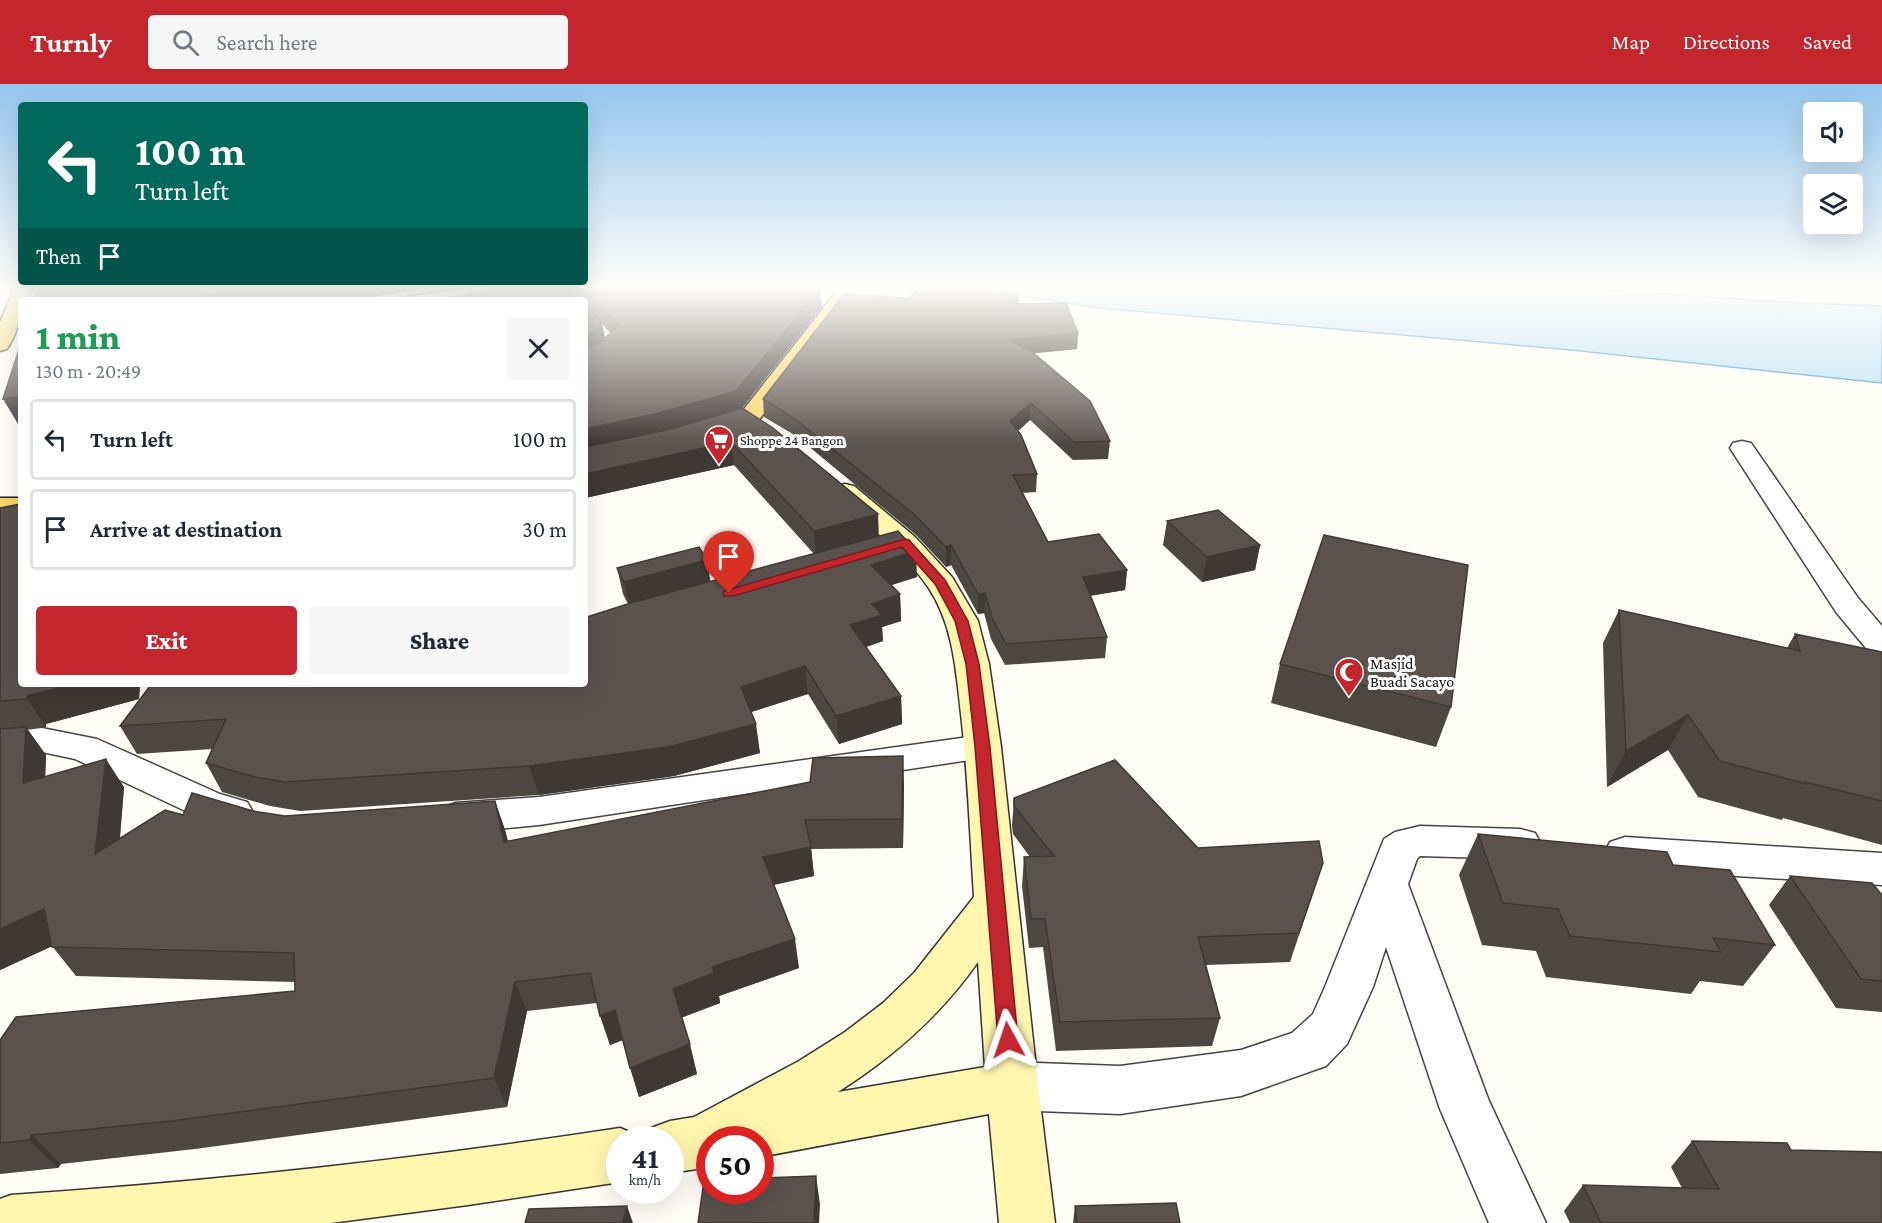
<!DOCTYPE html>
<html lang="en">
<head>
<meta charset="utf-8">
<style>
  :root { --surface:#fff; --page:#f6f6f7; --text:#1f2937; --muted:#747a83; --line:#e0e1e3; --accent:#c4262e }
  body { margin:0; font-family:"Crimson Pro",serif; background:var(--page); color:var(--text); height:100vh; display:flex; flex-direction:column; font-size:22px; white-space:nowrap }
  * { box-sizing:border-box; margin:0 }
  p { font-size:20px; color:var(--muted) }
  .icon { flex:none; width:33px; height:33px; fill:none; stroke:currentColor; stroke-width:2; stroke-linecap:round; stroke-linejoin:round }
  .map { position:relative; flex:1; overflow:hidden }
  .panel { position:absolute; left:18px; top:213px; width:570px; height:390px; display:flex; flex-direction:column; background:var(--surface); border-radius:6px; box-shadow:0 6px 24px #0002 }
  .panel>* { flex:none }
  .banner { position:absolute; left:18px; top:18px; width:570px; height:183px; border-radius:6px; box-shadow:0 6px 24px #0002; background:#00695c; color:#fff; overflow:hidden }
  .tools { position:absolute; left:1803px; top:18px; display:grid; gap:12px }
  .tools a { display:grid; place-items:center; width:60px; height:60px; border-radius:6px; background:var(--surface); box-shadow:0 6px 24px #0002; font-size:30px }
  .speed { position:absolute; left:606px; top:1042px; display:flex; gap:12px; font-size:30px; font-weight:700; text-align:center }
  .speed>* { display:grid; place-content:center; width:78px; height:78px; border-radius:50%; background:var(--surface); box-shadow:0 6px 24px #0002; line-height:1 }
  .speed small { font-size:15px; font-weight:400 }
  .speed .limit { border:9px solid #d22; background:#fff; color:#111 }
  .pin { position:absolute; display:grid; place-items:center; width:51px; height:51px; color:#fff; margin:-62px -26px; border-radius:50% 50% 50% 0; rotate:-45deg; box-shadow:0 0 6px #0007 }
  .pin .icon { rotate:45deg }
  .me { position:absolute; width:66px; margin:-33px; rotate:355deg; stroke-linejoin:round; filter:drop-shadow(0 0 4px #0008) }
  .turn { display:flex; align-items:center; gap:21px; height:126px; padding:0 18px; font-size:27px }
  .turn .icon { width:78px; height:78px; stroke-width:2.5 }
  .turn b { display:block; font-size:42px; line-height:51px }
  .then { display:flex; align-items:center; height:57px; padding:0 18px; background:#0003; gap:12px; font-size:22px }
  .round { display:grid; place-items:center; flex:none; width:63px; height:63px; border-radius:6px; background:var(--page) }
  .summary { display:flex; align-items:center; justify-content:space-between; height:102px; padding:0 18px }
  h1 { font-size:36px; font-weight:800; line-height:45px; color:#1e9e55 }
  .primary-button { display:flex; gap:12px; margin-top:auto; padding:12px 18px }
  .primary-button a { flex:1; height:69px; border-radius:6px; background:var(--accent); color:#fff; font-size:24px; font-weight:800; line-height:69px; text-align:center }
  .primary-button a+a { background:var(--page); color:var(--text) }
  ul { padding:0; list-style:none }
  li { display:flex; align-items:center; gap:18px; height:81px; margin:0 12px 9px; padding:0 6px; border:3px solid var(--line); border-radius:6px }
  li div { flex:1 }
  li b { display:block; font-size:22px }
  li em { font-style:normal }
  header { display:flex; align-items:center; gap:36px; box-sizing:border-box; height:84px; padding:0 30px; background:var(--accent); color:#fff }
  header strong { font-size:28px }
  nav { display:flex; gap:33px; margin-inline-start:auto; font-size:21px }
  .search { width:420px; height:54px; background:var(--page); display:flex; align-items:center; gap:15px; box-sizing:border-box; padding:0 21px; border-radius:6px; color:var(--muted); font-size:22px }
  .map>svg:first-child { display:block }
  .water { fill:#b9e0f7; stroke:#3f96cf; stroke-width:1.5 }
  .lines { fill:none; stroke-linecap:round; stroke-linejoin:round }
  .lane-casing { stroke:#444; stroke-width:4 }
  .street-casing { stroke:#444; stroke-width:3 }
  .secondary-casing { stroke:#333; stroke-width:3 }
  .primary-casing { stroke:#222; stroke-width:3 }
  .lane { fill:#fff; fill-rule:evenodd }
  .street { fill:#fff; fill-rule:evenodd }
  .secondary { fill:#fff6b0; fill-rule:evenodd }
  .primary { fill:#f9d66b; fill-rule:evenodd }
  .wall { fill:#4d4742; fill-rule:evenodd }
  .shaded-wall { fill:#3f3936 }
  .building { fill:#5a524d; stroke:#3f3936; stroke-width:1.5 }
  .route { fill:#c4262e; stroke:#7f191e; stroke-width:1.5 }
  .labels { text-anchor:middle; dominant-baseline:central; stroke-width:6; stroke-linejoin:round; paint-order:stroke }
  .far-poi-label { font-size:14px; fill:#111; stroke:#fff; text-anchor:start }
  .poi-label { font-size:16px; fill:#111; stroke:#fff; text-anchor:start }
</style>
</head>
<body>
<header>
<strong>Turnly</strong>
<div class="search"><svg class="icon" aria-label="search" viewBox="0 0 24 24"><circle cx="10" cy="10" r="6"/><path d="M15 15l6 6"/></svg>Search here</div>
<nav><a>Map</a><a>Directions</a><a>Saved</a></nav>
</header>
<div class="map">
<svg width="1882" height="1139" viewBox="0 0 1882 1139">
  <rect width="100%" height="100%" fill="#fffdf5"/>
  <path class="water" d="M961,203H1554L1782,218L1882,222V299L1571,266L1100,224Z"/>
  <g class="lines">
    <g class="lane-casing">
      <path id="lane" d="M477,203H497L493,206L425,216H402L407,213Z
        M585,223L588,224L620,260L602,277L585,283V276L594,273L609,260L585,232Z"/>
    </g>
    <g class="street-casing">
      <path id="street" d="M1742,357L1751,359L1858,514L1882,542V572L1870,569L1836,528L1730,364L1733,359Z
        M42,644L97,655L220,710L247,718L253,728L247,738L233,742L194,731L75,675L42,668L0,673V649Z
        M983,651L996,654L1001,663L996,672L539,741L456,749L442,744L436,734L442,724L456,719L539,713Z
        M1420,742L1520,745L1535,749L1541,760L1535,771L1520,775L1420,772L1417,775L1408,800L1489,1017L1546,1139H1489L1440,1025L1386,863L1373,903L1347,960L1326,982L1241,1012L1120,1030L1012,1026L994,1019L986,1002L994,985L1012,978L1120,982L1241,966L1292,949L1313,930L1325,903L1384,755L1395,748Z
        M1625,753L1882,769V801L1625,785L1610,780L1604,769L1610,758Z"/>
    </g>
    <g class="secondary-casing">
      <path id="secondary" d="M845,400L854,402L915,453L952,493L978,537L989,580L1001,663L1038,1002L1055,1139H999L989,1030L760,1073V1056H710V1083L670,1089V1056H646L651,1044L670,1037L694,1033L799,977L845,948L883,919L914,889L974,813C970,752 968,691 961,630C956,586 953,540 928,503C904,468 867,441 836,414L832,408L836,402ZM978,878L985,983L838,1008C893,973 940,932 978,878Z
        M620,1044L639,1052L641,1056H620V1098L468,1121L331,1139H0V1115L11,1111C215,1097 418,1075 620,1044Z"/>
    </g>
    <g class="primary-casing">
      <path id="primary" d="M15,203H33L28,216H21C21,233 17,251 7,265L0,267V238Z
        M840,203H858L756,340L712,353L704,351L700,346L704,341L740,330Z
        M0,414H21V430H0Z"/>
    </g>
    <use href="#lane" class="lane"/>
    <use href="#street" class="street"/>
    <use href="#secondary" class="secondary"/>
    <use href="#primary" class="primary"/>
  </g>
  <path class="wall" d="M494,203H813L812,204H820L822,223L742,324L879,452L917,493L891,501L900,510L901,537L882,543L883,557L866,563L901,612L902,640L839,660L808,610L751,628L760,669L674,692L539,711L300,727L270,722L222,708L206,679L212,665L137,670L120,642L585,600L588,538L587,533L628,520L623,510L617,484L711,498L814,470L734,381L585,414V216H459ZM585,221L611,248L605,254L602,240Z
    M1019,209V220L1078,249L1077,265L1033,269L1110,357L1108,375L1073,376L1030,336L1018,347L1037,390L1036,408L1022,409L1048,458L1127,486L1125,506L1090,512L1107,553L1105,574L1005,581L991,555L984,529L978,530L951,481L946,483L916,451L796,352L764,333L763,315L908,214Z
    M0,424L21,600H140L139,615L46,640V643L27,645L46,671L45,692L124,703L120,754L183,731L253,727L285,732L495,717L505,746L508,757L904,700L903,764L811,765L814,792L774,801L799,884L719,912L720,919L682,933L697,990L639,1013L623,956L610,961L597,919L527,927L507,1023L195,1065L61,1080L58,1084L0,1090V956L295,907V898L76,892L52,862L0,886Z
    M1167,437L1260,461L1255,486L1202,498L1163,461Z
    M1619,526L1787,564L1795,550L1882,568V761L1783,734L1782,736L1698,713L1668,666L1607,703L1603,559Z
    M1280,580L1451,623L1436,663L1271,619Z
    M1014,714L1198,764L1323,779L1290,878L1206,881L1220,934L1212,962L1056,967L1043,863L1029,864L1022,802L1024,773H1030L1013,750L1012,742Z
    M1478,750L1673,781L1775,861L1743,902L1700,897L1691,910L1546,893L1536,867L1482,861L1459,791Z
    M1790,792L1882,811V928L1836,924L1769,821Z
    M1692,1057L1791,1066L1882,1139H1570L1564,1127L1583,1101L1682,1104L1671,1083Z
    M1075,1122L1180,1139H1073Z"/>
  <path class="shaded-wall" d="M257,203H434L355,216H172Z
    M582,203L585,216H580L579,205Z
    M820,204L822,223L739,328L585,369V345Z
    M1019,209V224L1010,220Z
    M602,240L606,260L585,274V253Z
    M1078,249L1077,265L1008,272L1009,256Z
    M21,312V345L3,315Z
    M1031,319L1030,336L1009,355L1010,337Z
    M731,358L734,381L585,414V390Z
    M878,430L879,455L816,472L814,447Z
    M951,461V481L946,483V463Z
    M1260,461L1255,486L1202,498L1207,473Z
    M916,467L917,493L873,507L871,481Z
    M707,476L711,501L630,523L624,498Z
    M1127,486L1125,506L1081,513L1083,493Z
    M985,509L984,529L978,530V510Z
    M900,510L901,537L882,543L883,557L852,568L850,541L872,520Z
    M805,582L808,610L745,630L741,603Z
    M74,600H140L139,615L46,640V643L27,615V612Z
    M901,612L902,640L839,660L836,632Z
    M1688,631L1668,666L1607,703L1626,667Z
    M756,640L760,669L674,692L539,711L529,682Z
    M26,643L46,671L44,727L23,699Z
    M903,672L904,700L903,764L902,735Z
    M106,675L124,703L116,799L95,770Z
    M495,717L505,746L515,787L504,758Z
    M811,763L814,792L767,802L763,773Z
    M44,825L68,855L0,886V845Z
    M795,855L799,884L719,912L720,919L681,934L673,905L712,883Z
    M515,898L527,927L507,1023L494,994Z
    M615,926L625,955L610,961L600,932Z
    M690,960L697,990L639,1013L630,984Z
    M32,1051L61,1080L58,1084L29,1056Z
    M816,1092L820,1120L819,1139H814Z
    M627,1122L633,1139H623Z"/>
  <path class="building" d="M35,203H257L172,216H35L37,207H34Z
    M494,203H582L579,205V215L580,216H459Z
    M582,203H795L820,204L736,307L655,330L585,345V263L600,259L619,241Z
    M921,203H965L1019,209L1010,220L1066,219L1078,249L1009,256L1032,268L1090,317L1110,357L1074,358L1031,319L1010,337L1021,351L1037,390L1013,391L1048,458L1099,450L1127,486L1083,493L1107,553L1006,560L992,534L985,509L978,510L951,461L946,463L916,432L795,335L763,315L844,210L908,214Z
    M585,221L602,240L589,251L585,253Z
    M21,259V312L3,315Z
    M742,324L773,344L878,430L814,447L731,358L585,390V363L671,345Z
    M21,420V600H74L27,612V615L0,617V424Z
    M1218,426L1260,461L1207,473L1167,437Z
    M898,447L916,467L871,481L900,510L872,520L882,531L850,541L901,612L836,632L805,582L741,603L756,640L668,663L529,682L285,698L255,693L206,679L226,635L120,642L150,602L169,600H585V539L589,538L587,533L634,518Z
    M1324,451L1468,481L1451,623L1280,580Z
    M699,463L707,476L624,498L617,484Z
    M1619,526L1800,567L1795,550L1882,568V717L1806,698L1807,700L1720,677L1688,631L1626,667Z
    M26,643L23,699L106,675L95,770L165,726L183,731L192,709L253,727L285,732L495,717L504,758L810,698L813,674L903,672L902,735L805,736L811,763L763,773L795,855L712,883L714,889L673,905L690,960L630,984L615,926L600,932L590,889L515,898L494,994L171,1037L32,1051L29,1056L0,1059V956L16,933L295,907L294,869L52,863L44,825L0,845V645Z
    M1115,676L1198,764L1319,757L1323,779L1299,849L1198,853L1220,934L1060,938L1045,835H1031L1024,773L1054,772L1014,722V714Z
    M1478,750L1667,768L1673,781L1730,786L1775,861L1713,854L1721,868L1570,852L1558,825L1503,819Z
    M1790,792L1872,799L1882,811V897L1861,895Z
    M1692,1057L1787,1059L1791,1066L1882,1068V1139H1601L1583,1101L1719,1105Z
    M816,1092L814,1139H698L704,1097L710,1096V1107H760V1094Z
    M1176,1119L1180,1139H1077L1075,1122Z
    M627,1122L623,1139H525L529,1125Z"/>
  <linearGradient id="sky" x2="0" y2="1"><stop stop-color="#95c6ee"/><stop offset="0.56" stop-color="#fffefa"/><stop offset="1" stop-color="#fffefa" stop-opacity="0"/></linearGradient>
  <rect width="1882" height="362" fill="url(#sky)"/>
  <path class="route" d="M905,455L909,456L945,496L968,537L979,580L990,663L1018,956L1015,962L1008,965L1001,962L998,956L975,663L966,580L955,537L935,500L902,463L733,512H724L723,509L724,507Z"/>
  <defs>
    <g id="supermarket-pin" transform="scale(1.5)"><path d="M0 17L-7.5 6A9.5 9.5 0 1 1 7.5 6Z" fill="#c4262e" stroke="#fff"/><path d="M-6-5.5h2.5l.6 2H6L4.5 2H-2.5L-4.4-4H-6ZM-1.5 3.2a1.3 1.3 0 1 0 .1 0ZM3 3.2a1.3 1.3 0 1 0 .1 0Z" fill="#fff"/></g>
    <g id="mosque-pin" transform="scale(1.5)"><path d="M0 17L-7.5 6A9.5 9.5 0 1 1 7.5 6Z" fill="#c4262e" stroke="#fff"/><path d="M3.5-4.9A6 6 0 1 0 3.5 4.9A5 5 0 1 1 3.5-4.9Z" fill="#fff"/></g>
  </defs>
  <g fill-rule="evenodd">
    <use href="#supermarket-pin" x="719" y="356"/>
    <use href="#mosque-pin" x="1349" y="588"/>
  </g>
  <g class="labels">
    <g class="far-poi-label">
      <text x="740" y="356">Shoppe 24 Bangon</text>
    </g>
    <g class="poi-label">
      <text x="1370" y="579">Masjid<tspan x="1370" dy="18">Buadi Sacayo</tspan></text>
    </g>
  </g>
</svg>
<div class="tools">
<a><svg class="icon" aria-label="sound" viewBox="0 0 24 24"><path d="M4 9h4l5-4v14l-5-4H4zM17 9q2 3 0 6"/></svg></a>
<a><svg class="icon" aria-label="layers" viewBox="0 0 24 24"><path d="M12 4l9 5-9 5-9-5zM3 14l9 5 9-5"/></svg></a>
</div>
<div class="speed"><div>41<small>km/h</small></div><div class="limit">50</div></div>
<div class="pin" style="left:729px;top:509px;background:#d93025"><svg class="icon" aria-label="arrive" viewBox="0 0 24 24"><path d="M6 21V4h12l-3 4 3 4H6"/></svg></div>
<svg class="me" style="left:1008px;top:956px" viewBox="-20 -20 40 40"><path d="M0-17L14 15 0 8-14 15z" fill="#c4262e" stroke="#fff" stroke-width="4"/></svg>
<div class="banner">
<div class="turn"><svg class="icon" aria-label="left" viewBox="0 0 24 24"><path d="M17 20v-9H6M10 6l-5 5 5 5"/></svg><div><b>100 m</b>Turn left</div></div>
<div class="then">Then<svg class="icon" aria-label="arrive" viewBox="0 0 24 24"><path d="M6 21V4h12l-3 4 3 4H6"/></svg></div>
</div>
<section class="panel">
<div class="summary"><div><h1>1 min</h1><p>130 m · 20:49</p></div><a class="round"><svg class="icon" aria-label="close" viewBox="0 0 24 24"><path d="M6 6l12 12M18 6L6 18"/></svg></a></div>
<ul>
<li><svg class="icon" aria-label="left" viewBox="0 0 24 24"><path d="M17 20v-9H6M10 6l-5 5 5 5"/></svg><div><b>Turn left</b></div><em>100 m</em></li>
<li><svg class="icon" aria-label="arrive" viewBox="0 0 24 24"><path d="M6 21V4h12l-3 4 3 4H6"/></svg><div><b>Arrive at destination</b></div><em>30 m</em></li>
</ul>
<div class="primary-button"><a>Exit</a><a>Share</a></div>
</section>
</div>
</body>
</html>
